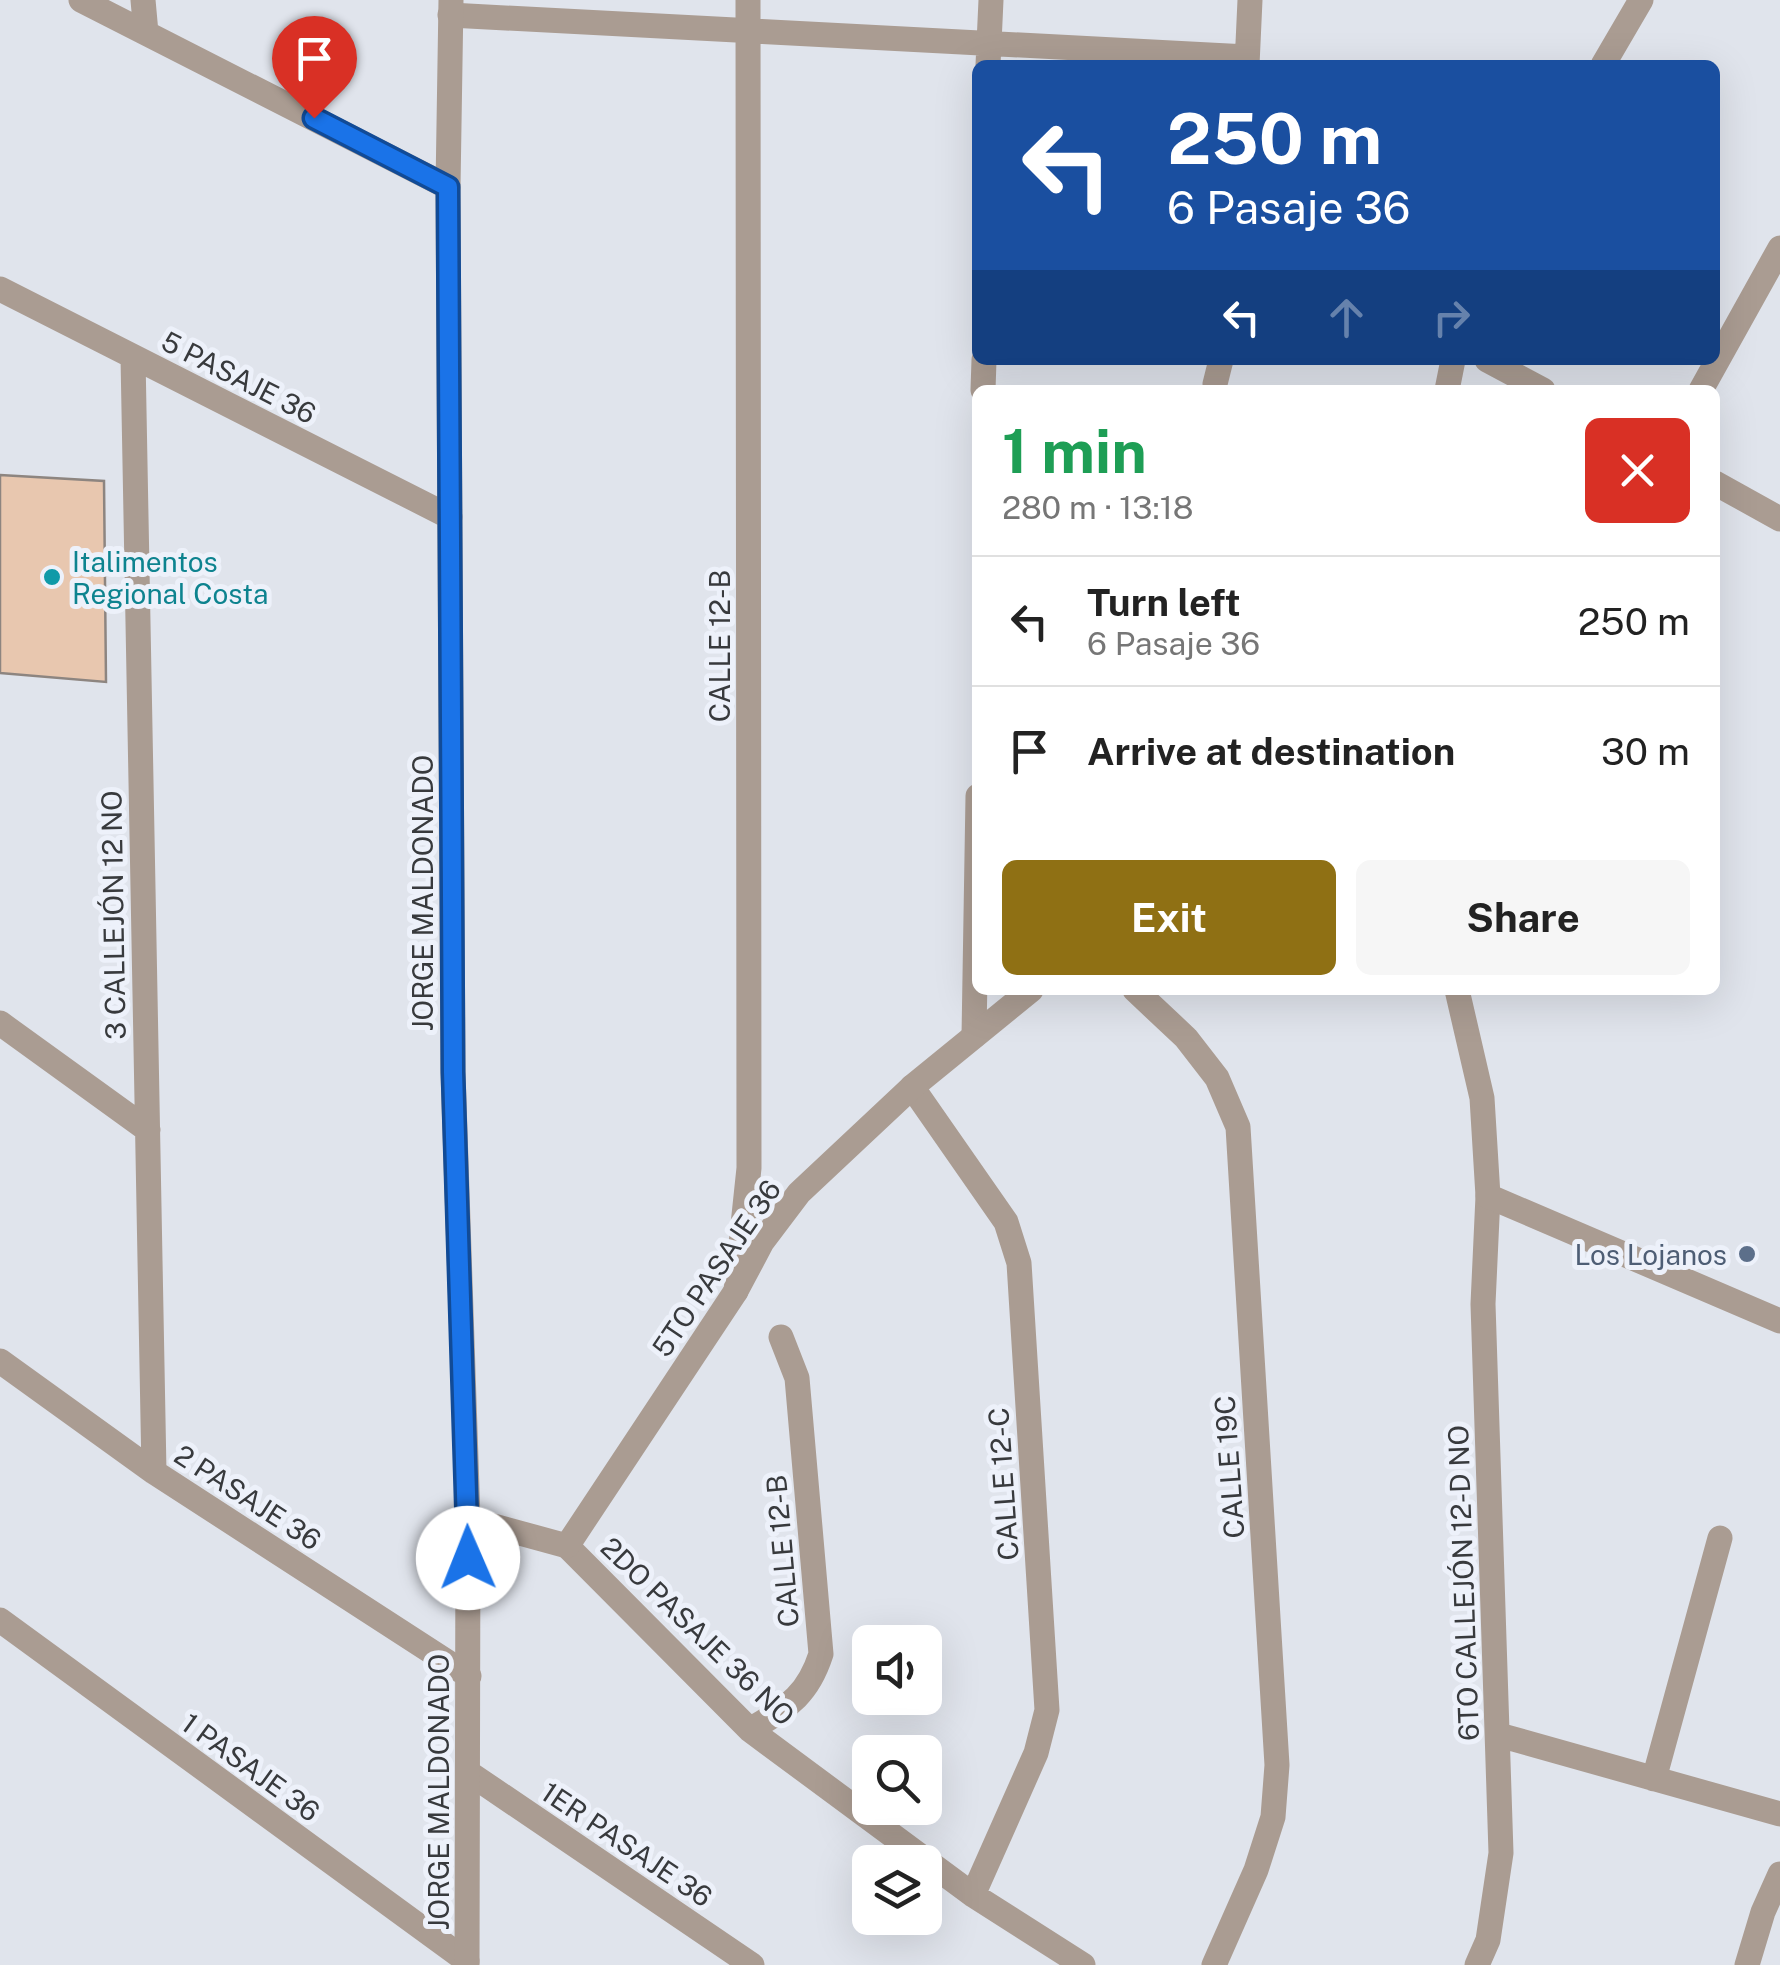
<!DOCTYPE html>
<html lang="en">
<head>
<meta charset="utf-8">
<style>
  :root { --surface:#fff; --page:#f6f6f6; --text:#222; --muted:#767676; --line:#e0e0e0; --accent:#8f7014 }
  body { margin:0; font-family:"Public Sans",sans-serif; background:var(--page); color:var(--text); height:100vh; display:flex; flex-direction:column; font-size:38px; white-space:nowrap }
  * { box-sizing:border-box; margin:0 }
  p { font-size:32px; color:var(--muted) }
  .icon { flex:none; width:55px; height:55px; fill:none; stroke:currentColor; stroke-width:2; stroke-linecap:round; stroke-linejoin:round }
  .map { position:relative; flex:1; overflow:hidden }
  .drawer { position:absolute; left:972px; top:385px; width:748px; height:610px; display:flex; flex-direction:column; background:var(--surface); border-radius:15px; box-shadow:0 10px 40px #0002 }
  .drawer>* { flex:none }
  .top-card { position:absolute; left:972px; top:60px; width:748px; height:305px; border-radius:15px; box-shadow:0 10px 40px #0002; background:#1a4fa0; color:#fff; overflow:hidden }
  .buttons { position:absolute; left:852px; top:1625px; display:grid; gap:20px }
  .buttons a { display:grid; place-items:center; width:90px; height:90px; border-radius:15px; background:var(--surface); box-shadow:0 10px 40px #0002; font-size:50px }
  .pin { position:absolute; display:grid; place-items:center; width:85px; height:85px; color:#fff; margin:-102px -42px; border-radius:50% 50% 50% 0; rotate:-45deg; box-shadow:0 0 10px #0007 }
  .pin .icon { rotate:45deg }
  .me { position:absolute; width:110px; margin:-55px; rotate:359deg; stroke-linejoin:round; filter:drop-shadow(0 0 8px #0008) }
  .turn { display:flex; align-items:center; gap:35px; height:210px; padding:0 30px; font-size:45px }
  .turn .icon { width:130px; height:130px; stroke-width:2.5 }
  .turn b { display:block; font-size:70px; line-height:85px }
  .lanes { display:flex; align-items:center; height:95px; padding:0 30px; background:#0003; justify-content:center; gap:50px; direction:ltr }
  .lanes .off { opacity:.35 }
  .round { display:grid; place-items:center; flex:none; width:105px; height:105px; border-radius:15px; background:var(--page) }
  .headline { display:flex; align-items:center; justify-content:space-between; height:170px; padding:0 30px }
  h1 { font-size:60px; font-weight:700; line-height:75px; color:#1e9e55 }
  .action { display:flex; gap:20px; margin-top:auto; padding:20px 30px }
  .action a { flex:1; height:115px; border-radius:15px; background:var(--accent); color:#fff; font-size:40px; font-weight:700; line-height:115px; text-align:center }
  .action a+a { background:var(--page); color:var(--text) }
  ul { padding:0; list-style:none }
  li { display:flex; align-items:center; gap:30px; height:130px; padding:0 30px; border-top:2px solid var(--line) }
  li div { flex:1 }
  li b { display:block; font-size:38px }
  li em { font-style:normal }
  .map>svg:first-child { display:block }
  .building { fill:#e8c7af; stroke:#8d8580; stroke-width:2.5 }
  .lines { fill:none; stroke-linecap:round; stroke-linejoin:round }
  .minor { stroke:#aa9c92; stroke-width:25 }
  .tertiary { stroke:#aa9c92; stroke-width:25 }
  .route-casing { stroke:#114b97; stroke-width:25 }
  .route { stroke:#1a73e8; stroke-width:18 }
  .culture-dot { fill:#0f9aa8; stroke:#edf1fa; stroke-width:4 }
  .service-dot { fill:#5c6f8a; stroke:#edf1fa; stroke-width:4 }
  .labels { text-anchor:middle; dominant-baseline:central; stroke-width:10; stroke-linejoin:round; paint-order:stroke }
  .street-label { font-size:28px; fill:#383a3d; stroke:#edf1fa }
  .culture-label { font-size:28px; fill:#0d838f; stroke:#edf1fa; text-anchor:start }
  .service-label { font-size:28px; fill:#4e5e75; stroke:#edf1fa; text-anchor:end }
</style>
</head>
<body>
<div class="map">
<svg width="1780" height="1965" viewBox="0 0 1780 1965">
  <rect width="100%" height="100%" fill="#e0e4ec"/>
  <path class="building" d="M0,475L104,481L106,682L0,673Z"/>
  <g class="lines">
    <path class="minor" d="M81,0L448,187
      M143,0L146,33
      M450,15L1247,57
      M988,65L991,0
      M1247,65L1250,0
      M1603,65L1641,0
      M0,289L450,517
      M133,357L154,1472
      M1487,360L1543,390
      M1215,384L1221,360
      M983,390L984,360
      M1447,390L1453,360
      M1701,390L1780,248
      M1715,483L1780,519
      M1135,990L1186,1038L1217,1078L1238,1127L1277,1765L1273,1817L1256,1870L1214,1965
      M0,1023L148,1130
      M974,1036L978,796
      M912,1087L1006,1222L1019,1263L1047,1710L1036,1753L973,1895
      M736,1291L749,1168L748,0
      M0,1361L154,1472L469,1676
      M567,1546L750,1730L973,1895L1083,1965
      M0,1620L467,1961
      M750,1730C787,1707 807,1697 821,1654L797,1378L781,1337
      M1499,1735L1780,1814
      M469,1773L752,1965
      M1654,1779L1720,1538
      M1477,1965L1488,1940L1501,1853L1483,1304L1488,1196
      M1747,1965L1763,1912L1780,1874"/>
    <path class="tertiary" d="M451,0L448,187L453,1072L468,1519L467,1965
      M1457,990L1482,1098L1488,1196L1780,1321
      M468,1519L567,1546L736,1291L762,1242L799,1193L912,1087L1031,990"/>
  </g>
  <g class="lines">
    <g class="route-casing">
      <path id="route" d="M314,118L448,187L453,1072L468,1558"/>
    </g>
    <use href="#route" class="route"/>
  </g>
  <circle class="culture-dot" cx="52" cy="577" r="10"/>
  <circle class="service-dot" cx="1747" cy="1254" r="10"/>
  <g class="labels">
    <g class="street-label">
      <text transform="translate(239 377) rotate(27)">5 PASAJE 36</text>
      <text transform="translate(719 646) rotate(-90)">CALLE 12-B</text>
      <text transform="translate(422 893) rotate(-90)">JORGE MALDONADO</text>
      <text transform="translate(113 915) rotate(-91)">3 CALLEJÓN 12 NO</text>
      <text transform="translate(716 1268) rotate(-56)">5TO PASAJE 36</text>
      <text transform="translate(1229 1467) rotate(-94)">CALLE 19C</text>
      <text transform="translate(1003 1484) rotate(-94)">CALLE 12-C</text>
      <text transform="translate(248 1497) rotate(33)">2 PASAJE 36</text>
      <text transform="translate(782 1551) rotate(-95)">CALLE 12-B</text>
      <text transform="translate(1463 1583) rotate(-92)">6TO CALLEJÓN 12-D NO</text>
      <text transform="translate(698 1631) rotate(44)">2DO PASAJE 36 NO</text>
      <text transform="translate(251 1767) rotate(36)">1 PASAJE 36</text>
      <text transform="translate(438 1792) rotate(-90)">JORGE MALDONADO</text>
      <text transform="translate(627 1844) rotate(34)">1ER PASAJE 36</text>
    </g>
    <g class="culture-label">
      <text x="72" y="561">Italimentos<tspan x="72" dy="32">Regional Costa</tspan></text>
    </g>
    <g class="service-label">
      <text x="1727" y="1254">Los Lojanos</text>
    </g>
  </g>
</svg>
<div class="buttons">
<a><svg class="icon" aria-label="sound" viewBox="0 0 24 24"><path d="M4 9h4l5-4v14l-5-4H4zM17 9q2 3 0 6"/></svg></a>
<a><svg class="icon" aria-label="search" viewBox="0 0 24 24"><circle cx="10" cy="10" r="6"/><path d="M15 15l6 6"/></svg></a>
<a><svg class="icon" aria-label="layers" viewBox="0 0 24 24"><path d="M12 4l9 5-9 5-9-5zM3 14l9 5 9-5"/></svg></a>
</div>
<div class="pin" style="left:314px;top:118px;background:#d93025"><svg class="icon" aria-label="arrive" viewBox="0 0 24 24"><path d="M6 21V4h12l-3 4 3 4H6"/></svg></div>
<svg class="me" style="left:468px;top:1558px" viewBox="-20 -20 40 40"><circle r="19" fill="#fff"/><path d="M0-13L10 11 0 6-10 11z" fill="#1a73e8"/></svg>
<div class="top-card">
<div class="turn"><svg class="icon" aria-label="left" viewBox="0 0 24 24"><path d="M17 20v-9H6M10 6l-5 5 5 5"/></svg><div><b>250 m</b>6 Pasaje 36</div></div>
<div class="lanes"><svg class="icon" aria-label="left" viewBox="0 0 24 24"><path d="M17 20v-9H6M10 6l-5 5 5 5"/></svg><svg class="icon off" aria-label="ahead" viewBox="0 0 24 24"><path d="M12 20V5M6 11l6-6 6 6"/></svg><svg class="icon off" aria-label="right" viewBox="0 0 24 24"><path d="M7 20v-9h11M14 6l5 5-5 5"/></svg></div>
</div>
<section class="drawer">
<div class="headline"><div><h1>1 min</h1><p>280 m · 13:18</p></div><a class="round" style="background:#d93025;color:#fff"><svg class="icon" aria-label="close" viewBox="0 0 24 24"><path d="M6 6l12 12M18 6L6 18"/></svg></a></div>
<ul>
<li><svg class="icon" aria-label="left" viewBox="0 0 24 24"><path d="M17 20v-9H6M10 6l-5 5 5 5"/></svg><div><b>Turn left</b><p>6 Pasaje 36</p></div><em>250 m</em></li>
<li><svg class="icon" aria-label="arrive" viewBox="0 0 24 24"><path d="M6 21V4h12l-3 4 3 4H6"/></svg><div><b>Arrive at destination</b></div><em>30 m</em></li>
</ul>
<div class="action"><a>Exit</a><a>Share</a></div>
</section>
</div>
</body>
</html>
